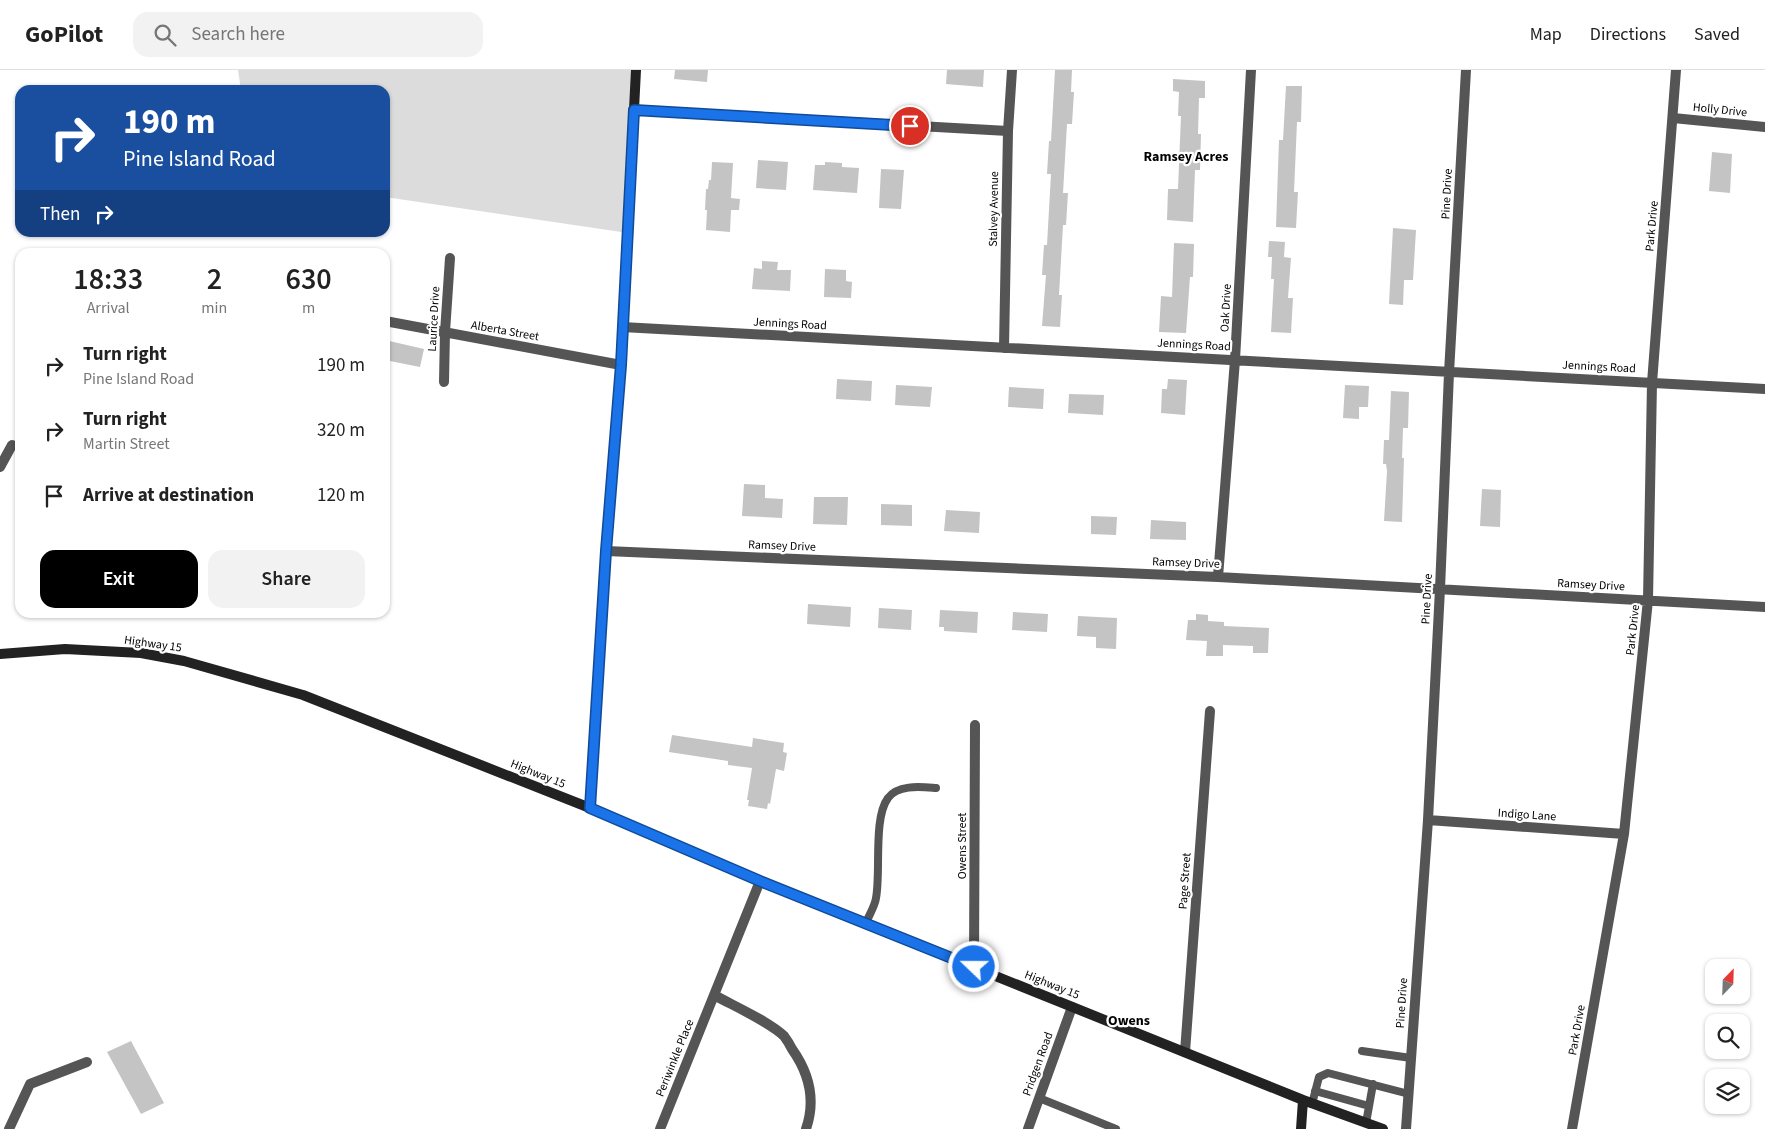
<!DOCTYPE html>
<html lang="en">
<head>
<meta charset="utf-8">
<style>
  :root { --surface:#fff; --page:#f2f2f2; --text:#222; --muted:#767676; --line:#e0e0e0; --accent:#000 }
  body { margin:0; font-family:"Source Sans 3",sans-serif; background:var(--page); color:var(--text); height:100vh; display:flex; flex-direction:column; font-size:19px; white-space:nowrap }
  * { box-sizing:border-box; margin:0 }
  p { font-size:16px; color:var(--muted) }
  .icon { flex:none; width:28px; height:28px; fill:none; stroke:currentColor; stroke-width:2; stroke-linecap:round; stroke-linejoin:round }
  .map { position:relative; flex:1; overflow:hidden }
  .details { position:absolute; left:15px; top:178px; width:375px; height:370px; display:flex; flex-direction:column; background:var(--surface); border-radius:15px; box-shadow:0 1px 4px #0004 }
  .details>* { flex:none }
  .hud { position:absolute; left:15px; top:15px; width:375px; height:152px; border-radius:15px; box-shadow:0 1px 4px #0004; background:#1a4fa0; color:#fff; overflow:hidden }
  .needle { width:32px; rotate:23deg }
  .controls { position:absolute; left:1705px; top:889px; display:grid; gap:10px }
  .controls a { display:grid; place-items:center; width:45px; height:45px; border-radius:10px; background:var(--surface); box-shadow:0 1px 4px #0004; font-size:25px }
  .pin { position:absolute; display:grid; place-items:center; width:42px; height:42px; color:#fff; margin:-21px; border:2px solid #fff; border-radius:50%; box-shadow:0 1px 5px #0007 }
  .me { position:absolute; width:55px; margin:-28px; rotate:292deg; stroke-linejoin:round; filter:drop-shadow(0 0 4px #0008) }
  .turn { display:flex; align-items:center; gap:18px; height:105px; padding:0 25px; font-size:22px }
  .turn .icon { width:65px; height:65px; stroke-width:2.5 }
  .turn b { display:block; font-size:35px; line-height:42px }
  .then { display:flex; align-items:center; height:48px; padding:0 25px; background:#0003; gap:10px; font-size:19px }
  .eta { display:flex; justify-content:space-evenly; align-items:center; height:85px; text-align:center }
  .eta b { font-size:30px; font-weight:600; line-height:35px }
  .action { display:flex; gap:10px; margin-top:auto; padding:10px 25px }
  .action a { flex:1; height:58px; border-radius:15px; background:var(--accent); color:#fff; font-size:20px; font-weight:600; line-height:58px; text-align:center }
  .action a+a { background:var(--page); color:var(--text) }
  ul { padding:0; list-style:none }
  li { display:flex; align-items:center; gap:15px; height:65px; padding:0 25px }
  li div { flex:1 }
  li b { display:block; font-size:19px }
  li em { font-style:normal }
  header { display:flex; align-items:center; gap:30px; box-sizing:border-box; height:70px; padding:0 25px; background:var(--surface); border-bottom:1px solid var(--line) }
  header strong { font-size:24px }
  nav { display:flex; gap:28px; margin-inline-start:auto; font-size:18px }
  .search { width:350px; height:45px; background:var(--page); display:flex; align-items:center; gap:12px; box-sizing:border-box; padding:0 18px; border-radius:15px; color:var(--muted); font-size:19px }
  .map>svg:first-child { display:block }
  .green { fill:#dcdcdc }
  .building { fill:#c4c4c4 }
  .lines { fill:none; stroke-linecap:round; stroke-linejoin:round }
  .lane { stroke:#555; stroke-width:8 }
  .street { stroke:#555; stroke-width:10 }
  .secondary { stroke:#222; stroke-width:10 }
  .route-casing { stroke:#114b97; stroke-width:12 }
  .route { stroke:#1a73e8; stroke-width:9 }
  .labels { text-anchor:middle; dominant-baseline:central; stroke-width:4.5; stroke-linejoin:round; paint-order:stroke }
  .street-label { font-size:12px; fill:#000; stroke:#fff }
  .neighbourhood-label { font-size:14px; font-weight:bold; fill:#000; stroke:#fff }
</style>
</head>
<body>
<header>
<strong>GoPilot</strong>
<div class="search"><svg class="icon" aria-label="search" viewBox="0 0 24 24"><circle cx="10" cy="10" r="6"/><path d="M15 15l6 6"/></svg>Search here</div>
<nav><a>Map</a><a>Directions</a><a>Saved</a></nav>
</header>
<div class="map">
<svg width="1765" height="1059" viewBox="0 0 1765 1059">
  <rect width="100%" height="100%" fill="#fff"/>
  <path class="green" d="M238,0H636L628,163L385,127V20H241Z"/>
  <path class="building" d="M675,0H708L707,12L674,9Z
    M947,0H984L983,17L946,14Z
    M1055,0H1072L1071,22H1074L1072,54H1067L1063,123H1068L1066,155H1063L1059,225H1062L1060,257L1042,256L1046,205H1042L1044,175H1047L1051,104H1047L1049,71H1051Z
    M1173,9L1205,11V28H1199L1198,64H1201L1200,100H1195L1193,152L1167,150L1168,119H1178L1181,46H1178L1179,22L1173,21Z
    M1286,16H1302L1301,52H1297L1294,122H1298L1296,158L1276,157L1279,70H1283Z
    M1712,82L1732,84L1730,123L1709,121Z
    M758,90L788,92L786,120L756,118Z
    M712,92L733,93L731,128L740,129L739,140H731L730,162L706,160L707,140H705L706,119H708L709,110H711Z
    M825,92L842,93V97L859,98L857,123L813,120L815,95H825Z
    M881,99L904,100L901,139L879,138Z
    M1393,158L1416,160L1413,210H1404L1403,235L1389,234Z
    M1269,171L1285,172L1284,187L1291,188L1288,228H1293L1291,263L1271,262L1274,209H1271L1272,187H1268Z
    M1174,173L1194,174L1193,207H1190L1186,263L1159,262L1161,226L1172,227Z
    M762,191L778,192L777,200H791L790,221L752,219L754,198L762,199Z
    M825,199L846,200V211L852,212L851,228L824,227Z
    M385,270L424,279L420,297L385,290Z
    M837,309L872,311L871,331L836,329Z
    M1168,309L1187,310L1185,345L1161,343L1162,319H1167Z
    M896,315L932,317L930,337L895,335Z
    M1345,315L1369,316L1368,337H1359V349L1343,348Z
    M1009,317L1044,319L1043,339L1008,337Z
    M1391,321L1409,322L1408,358H1403L1402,388H1404L1402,452L1384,451L1387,401L1386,394H1383L1384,370H1389Z
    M1069,324L1104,325L1103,345L1068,343Z
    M744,414L765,415V428L783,429L782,448L742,446Z
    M1482,419L1501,420L1500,457L1480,456Z
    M814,427H848L847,455L813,454Z
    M881,434L912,435V456L881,455Z
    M946,440L980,442L979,463L944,461Z
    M1091,446L1117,447L1116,465L1091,464Z
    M1151,450L1186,452V470L1150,469Z
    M808,534L851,537L850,557L807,554Z
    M879,538L912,540L911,560L878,558Z
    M940,540L978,542L977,563L944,561V557H939Z
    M1013,542L1048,544L1047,562L1012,560Z
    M1196,544L1208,545V551L1224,552V556L1269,558L1268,583H1253V576L1223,575V586H1206L1207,571L1186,570L1188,550H1196Z
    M1078,546L1117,548L1116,579L1096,578V567L1077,566Z
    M672,665L752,677L753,668L784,673L783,682L787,683L784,701L776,699L770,734L768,733L767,739L748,736L749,730H747L752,698L728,695V691L669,682Z
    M131,971L164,1033L141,1044L107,982Z"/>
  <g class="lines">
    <path class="lane" d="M866,853C869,845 875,836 876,828C881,802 873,748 888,728C898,714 922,717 936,718
      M1362,981L1411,988
      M1315,1021L1369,1036
      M1039,1028L1116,1059
      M1312,1034L1319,1007L1328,1003L1409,1024
      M1366,1053L1373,1014"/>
    <path class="street" d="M633,40L1008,61
      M1673,48L1765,57
      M385,251L621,295
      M622,257L1765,319
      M1004,278L1008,61L1012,0
      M444,312L445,262L450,188
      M0,397L12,375
      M606,481L1218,507L1765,537
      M1218,507L1235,290L1251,0
      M1428,750L1624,764
      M974,897L975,655
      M714,925C734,936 768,951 784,966C787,970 790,975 792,979C809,1003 816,1030 806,1059
      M1185,982L1210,641
      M9,1059L30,1014L87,992
      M660,1059L760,811
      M1028,1059L1072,937
      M1406,1059L1428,750L1440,519L1449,303L1466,0
      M1572,1059L1624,764L1648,530L1652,313L1676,0"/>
    <path class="secondary" d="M0,584L65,579L141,583L184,591L303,625L590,738L760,811L1303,1030L1383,1059
      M590,738L606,481L621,295L636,0
      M1301,1059L1303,1030"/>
  </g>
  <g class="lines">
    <g class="route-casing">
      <path id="route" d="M910,56L634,40L621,295L606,481L590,738L760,811L974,897"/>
    </g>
    <use href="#route" class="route"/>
  </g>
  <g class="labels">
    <g class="street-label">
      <text transform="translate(1720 40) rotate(6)">Holly Drive</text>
      <text transform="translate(1447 124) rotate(-87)">Pine Drive</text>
      <text transform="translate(994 139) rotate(-89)">Stalvey Avenue</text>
      <text transform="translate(1652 156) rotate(-85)">Park Drive</text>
      <text transform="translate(1226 238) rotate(-87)">Oak Drive</text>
      <text transform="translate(434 249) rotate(-87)">Laurice Drive</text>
      <text transform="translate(790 254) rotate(3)">Jennings Road</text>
      <text transform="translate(505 261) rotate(10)">Alberta Street</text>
      <text transform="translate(1194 275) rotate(3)">Jennings Road</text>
      <text transform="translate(1599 297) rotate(3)">Jennings Road</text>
      <text transform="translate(782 476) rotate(2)">Ramsey Drive</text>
      <text transform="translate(1186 493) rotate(2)">Ramsey Drive</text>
      <text transform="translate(1591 515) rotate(3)">Ramsey Drive</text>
      <text transform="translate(1427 529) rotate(-87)">Pine Drive</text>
      <text transform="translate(1633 560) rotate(-84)">Park Drive</text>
      <text transform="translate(153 574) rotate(8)">Highway 15</text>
      <text transform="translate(538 704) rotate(22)">Highway 15</text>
      <text transform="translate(1527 745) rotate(4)">Indigo Lane</text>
      <text transform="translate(962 776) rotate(-90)">Owens Street</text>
      <text transform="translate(1185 811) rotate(-86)">Page Street</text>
      <text transform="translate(1052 915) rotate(22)">Highway 15</text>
      <text transform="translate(1402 933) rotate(-86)">Pine Drive</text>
      <text transform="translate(1577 960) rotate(-80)">Park Drive</text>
      <text transform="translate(675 988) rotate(-68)">Periwinkle Place</text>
      <text transform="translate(1038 994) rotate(-70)">Pridgen Road</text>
    </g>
    <g class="neighbourhood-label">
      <text x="1186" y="87">Ramsey Acres</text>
      <text x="1129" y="951">Owens</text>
    </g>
  </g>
</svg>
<div class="controls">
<a><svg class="needle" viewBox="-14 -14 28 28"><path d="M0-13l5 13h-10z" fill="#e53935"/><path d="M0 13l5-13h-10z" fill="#767676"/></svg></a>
<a><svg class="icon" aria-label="search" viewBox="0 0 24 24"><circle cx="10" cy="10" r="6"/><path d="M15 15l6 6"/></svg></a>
<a><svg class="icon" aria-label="layers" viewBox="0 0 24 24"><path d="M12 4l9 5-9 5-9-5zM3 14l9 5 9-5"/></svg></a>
</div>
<div class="pin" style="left:910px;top:56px;background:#d93025"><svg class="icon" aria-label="arrive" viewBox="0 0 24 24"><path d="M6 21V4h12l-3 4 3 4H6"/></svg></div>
<svg class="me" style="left:974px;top:897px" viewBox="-20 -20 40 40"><circle r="17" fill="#1a73e8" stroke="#fff" stroke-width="3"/><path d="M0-11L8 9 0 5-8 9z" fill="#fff"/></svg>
<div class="hud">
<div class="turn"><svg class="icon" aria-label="right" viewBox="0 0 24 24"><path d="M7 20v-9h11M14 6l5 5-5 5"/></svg><div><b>190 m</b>Pine Island Road</div></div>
<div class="then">Then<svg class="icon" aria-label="right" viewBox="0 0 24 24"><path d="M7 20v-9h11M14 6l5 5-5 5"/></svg></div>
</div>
<section class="details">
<div class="eta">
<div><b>18:33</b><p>Arrival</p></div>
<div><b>2</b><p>min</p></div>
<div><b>630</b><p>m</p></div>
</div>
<ul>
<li><svg class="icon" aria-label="right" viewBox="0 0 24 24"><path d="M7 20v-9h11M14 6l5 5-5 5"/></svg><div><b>Turn right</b><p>Pine Island Road</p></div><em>190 m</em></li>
<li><svg class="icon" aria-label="right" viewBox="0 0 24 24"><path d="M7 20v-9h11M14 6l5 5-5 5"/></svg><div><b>Turn right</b><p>Martin Street</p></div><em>320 m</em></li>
<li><svg class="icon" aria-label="arrive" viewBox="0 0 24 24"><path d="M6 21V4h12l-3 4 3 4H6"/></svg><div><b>Arrive at destination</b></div><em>120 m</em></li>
</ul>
<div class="action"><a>Exit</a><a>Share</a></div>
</section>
</div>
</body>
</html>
